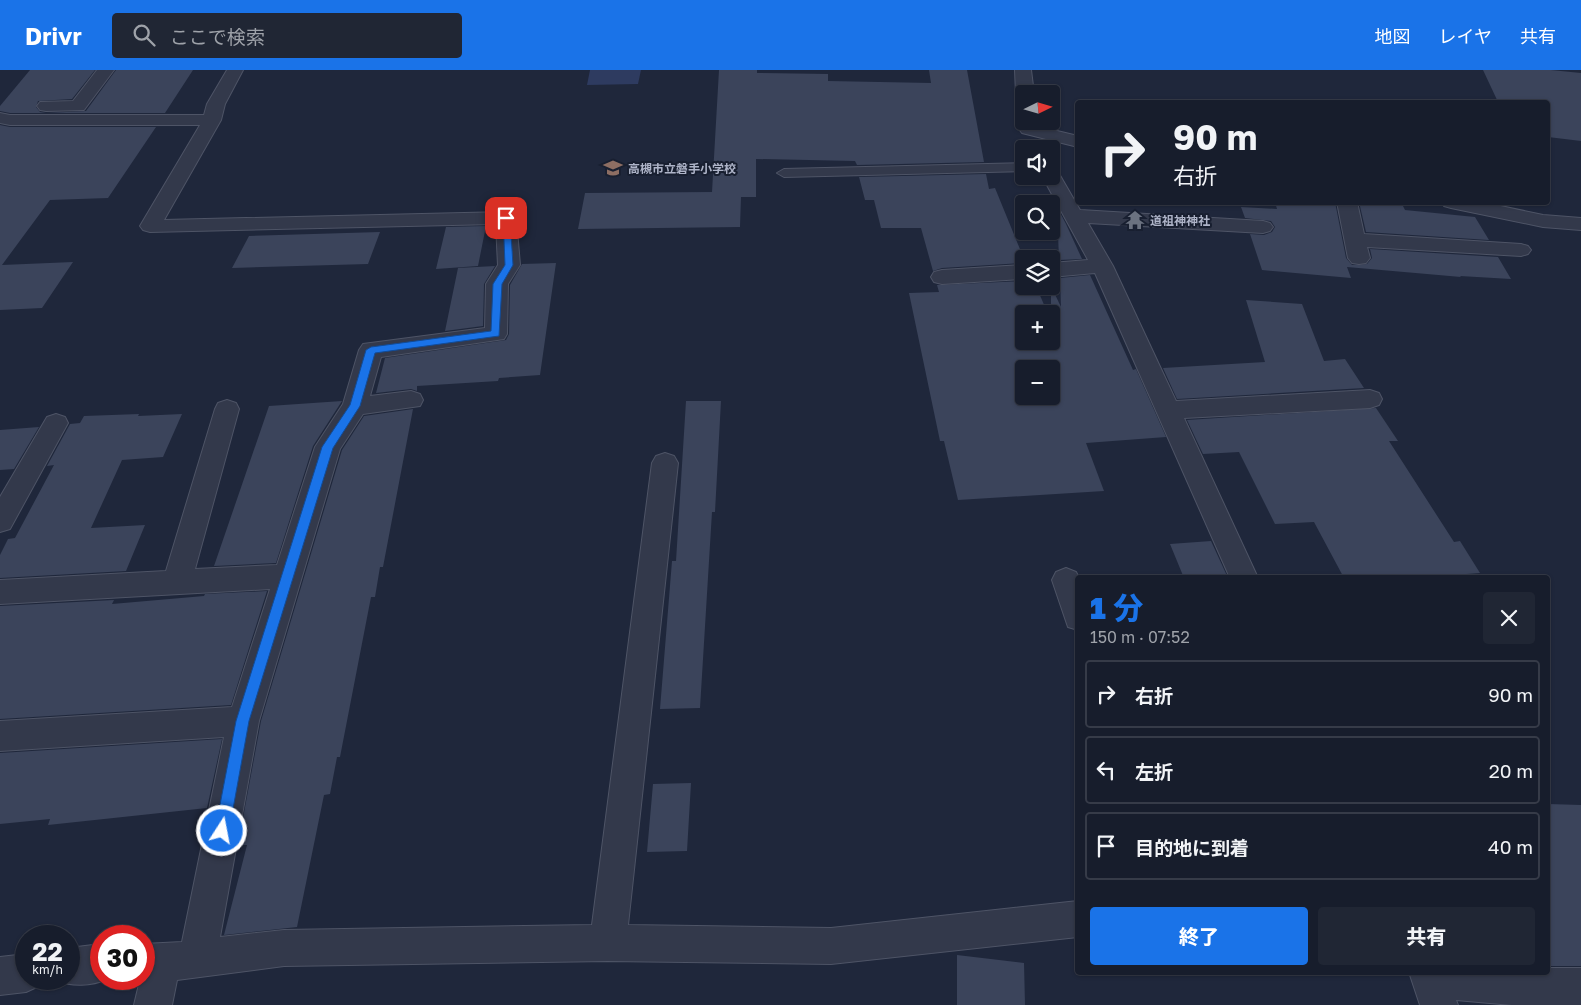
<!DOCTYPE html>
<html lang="ja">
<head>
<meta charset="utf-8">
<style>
  :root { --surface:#171d2c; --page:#202634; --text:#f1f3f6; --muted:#9ea2a9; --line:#363b48; --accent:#1a73e8 }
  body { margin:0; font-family:"Golos Text","Noto Sans JP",sans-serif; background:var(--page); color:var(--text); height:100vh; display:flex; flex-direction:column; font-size:19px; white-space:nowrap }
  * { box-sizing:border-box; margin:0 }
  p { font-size:16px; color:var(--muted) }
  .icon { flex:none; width:28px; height:28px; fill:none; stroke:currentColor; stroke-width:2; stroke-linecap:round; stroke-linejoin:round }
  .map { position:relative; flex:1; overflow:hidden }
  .details { position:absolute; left:1075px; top:505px; width:475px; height:400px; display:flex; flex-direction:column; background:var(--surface); border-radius:5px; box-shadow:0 1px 4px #0004,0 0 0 1px var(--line) }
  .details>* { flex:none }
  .guide { position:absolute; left:1075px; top:30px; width:475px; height:105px; border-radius:5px; box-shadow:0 1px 4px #0004,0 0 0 1px var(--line); background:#171d2c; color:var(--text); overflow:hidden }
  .needle { width:32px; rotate:85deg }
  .tools { position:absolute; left:1015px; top:15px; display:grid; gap:10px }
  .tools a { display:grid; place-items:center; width:45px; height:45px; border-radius:5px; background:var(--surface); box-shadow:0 1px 4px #0004,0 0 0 1px var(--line); font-size:25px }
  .speed { position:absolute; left:15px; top:855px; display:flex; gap:10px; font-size:25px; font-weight:700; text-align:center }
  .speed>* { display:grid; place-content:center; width:65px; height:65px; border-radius:50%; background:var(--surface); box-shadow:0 1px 4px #0004,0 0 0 1px var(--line); line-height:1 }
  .speed small { font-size:12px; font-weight:400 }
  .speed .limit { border:8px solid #d22; background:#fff; color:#111 }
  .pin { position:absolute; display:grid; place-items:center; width:42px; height:42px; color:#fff; margin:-21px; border-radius:10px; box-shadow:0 2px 8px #0006 }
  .me { position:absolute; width:55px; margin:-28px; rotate:11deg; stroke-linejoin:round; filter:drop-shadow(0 0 4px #0008) }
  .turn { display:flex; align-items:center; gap:18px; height:105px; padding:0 15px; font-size:22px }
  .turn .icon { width:65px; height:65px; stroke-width:2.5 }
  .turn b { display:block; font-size:35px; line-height:42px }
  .round { display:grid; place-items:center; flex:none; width:52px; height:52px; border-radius:5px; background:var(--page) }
  .overview { display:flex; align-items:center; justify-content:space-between; height:85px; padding:0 15px }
  h1 { font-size:30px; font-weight:800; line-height:38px; color:var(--accent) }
  .action { display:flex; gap:10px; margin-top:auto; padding:10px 15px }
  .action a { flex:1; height:58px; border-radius:5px; background:var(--accent); color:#fff; font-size:20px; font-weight:800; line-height:58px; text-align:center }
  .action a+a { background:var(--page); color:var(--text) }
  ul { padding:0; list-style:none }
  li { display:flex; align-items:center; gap:15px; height:68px; margin:0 10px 8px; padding:0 5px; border:2px solid var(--line); border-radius:5px }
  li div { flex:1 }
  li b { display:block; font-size:19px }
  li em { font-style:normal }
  header { display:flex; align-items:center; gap:30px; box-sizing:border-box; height:70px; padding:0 25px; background:var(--accent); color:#fff }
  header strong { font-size:24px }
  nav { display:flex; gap:28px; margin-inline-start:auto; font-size:18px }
  .search { width:350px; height:45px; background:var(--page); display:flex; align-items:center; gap:12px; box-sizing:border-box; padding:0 18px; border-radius:5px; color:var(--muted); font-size:19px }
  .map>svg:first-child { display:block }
  .water { fill:#2e3b60 }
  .building { fill:#3b445b; fill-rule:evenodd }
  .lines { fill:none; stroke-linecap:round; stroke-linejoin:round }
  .lane-casing { stroke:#4e5466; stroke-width:2 }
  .street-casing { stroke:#4e5466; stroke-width:2 }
  .lane { fill:#33394b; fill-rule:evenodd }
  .street { fill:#33394b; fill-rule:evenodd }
  .route { fill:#1a73e8; stroke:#114b97 }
  .labels { text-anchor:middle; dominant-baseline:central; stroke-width:4; stroke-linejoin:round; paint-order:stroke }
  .far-poi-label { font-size:12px; font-weight:bold; fill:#aeb4c8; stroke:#181f30; text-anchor:start }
</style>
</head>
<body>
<header>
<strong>Drivr</strong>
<div class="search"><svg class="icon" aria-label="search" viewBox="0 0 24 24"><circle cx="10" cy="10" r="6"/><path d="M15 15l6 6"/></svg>ここで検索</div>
<nav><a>地図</a><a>レイヤ</a><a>共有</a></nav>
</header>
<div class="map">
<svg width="1581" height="935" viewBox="0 0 1581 935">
  <rect width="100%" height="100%" fill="#1f273b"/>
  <path class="water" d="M590,0H641L638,14L587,15Z"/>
  <path class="building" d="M30,0H95L72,29L38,31L36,37L40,42L46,43L86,41L116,0H193L165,43H10L0,41V36Z
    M719,0H757V3L828,4V11L931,13L929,0H967L984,92L857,95L855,91L756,89V127H741L740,157L578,159L585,123L712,122Z
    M1483,0H1551L1581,3V71L1548,67V32H1498Z
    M0,55L10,57H156L108,128L50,130L2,195L73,192L42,238L0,240Z
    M986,104L989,119L995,118L1024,189V193L942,198L933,201L921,158H881L874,130H865L859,107Z
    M1275,132H1335L1346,188L1352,195L1367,194L1372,188L1370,179L1498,187L1511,209L1460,206L1461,207L1347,197L1351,208L1262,200L1250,164L1264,165L1272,162L1275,157L1271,151L1245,148L1241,137L1277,139Z
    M1359,132H1401L1405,140L1475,147L1489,170L1366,162Z
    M1057,137L1066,154L1082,189L1059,190Z
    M486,156L478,196L436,199L446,157Z
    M380,162L368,194L232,198L249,166Z
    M556,193L540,305L499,308L498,311L417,316V321L411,319L376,323L385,288L506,270L509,264L510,215L522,194Z
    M495,196L484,214L483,256L445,261L458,198Z
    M1090,205L1133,300L1136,299L1166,367L1086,373L1104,421L958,430L944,371H940L909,223L939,222L937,215L1024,211V216H1036L1048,244H1024V271H1051V216L1061,237L1060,208ZM1024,299H1051V326H1024Z
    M1246,230L1302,234L1324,291L1345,289L1364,318L1177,329L1163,298L1265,292Z
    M342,331L313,376L276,493L214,496L269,336Z
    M686,331H721L715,442H712L700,638L660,639L672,491H676Z
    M1376,338L1398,371H1389L1454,472L1460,471L1480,503L1413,508H1344L1314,452L1275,454L1239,382L1203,384L1187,350Z
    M413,339L383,497H380L375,527H371L340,687H337L330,724L324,725L297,857L224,865L247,775H238L261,651L342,380L364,346Z
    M139,344L138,346L182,344L163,387L122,390L91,458L145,455L126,501L0,508V485L8,469L15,468L54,395L47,396L70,354L80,353L84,346Z
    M39,357L14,399L0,400V360Z
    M1211,471L1228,508H1184L1170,474Z
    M267,521L231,635L0,649V536L114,530L112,534L204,526L205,524Z
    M222,669L207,738L48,755L50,749L0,754V683Z
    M691,713L687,781L647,782L653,714Z
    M1548,734L1581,735V896H1548Z
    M957,885L1024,893L1025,935H957Z"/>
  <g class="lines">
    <g class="lane-casing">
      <path id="lane" d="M1024,93V101L784,107L777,103L784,99Z"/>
    </g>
    <g class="street-casing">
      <path id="street" d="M97,0H114L84,40L46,41L40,40L37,36L40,32L73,31Z
        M227,0H243L225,34L221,50L164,150L506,142L513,144L516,148L520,195L508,214L507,264L504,269L381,287L370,326L411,321L420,324L423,330L420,336L363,344L340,379L259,651L220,867L284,860L592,855L652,393L656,386L665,383L674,386L678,393L628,855L831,858L1078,831V867L831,894L608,891L284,896L177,910L172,935H134L140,910L137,909H144V874L182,872L224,667L0,681V651L232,637L270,519L0,534V510L166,501L215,339L218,333L227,330L236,333L239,339L195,499L277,495L315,377L343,334L359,280L363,274L485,258L486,214L498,195L496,154L150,162L143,160L140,156L200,55H10L0,53V43L10,45H204L207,34Z
        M1015,0H1031L1034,24H1024V29L1019,28L1016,24Z
        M1028,54L1078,66V77L1022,63L1019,59L1022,55Z
        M1051,100L1058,102L1080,140L1263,151L1270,153L1273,157L1270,161L1263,163L1088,153L1113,196L1176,331L1370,320L1379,323L1382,329L1379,335L1370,338L1184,348L1258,508H1230L1095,203L1051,207V193L1088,190L1042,106H1051Z
        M1337,132H1357L1364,164L1521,174L1528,176L1531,180L1528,184L1521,186L1367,177L1370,188L1366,193L1359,194L1352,193L1348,188Z
        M1441,132H1482L1543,145L1581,148V160L1543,157L1451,138L1444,136Z
        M1024,195V209L942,214L934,212L931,207L934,202L942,200Z
        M56,344L65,347L68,353L10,459L0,462V427L47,347Z
        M1066,498L1076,502L1079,508L1078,560L1068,557L1052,510L1056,502Z
        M101,874V909H108C91,916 72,917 56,910L55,909H69V878Z
        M26,884V909H42L39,916L26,922L0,925V887Z
        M1548,898H1581V935H1512L1456,930L1458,935H1420L1409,902H1548Z"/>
    </g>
    <use href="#lane" class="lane"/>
    <use href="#street" class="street"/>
  </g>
  <path class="route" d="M503,146L510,148L513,195L502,214L499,266L375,283L360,336L333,378L249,651L229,761L227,766L222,768L217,766L215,761L236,651L322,377L350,335L366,280L371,277L491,261L493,214L505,195Z"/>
  <defs>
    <g id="school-bare" transform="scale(1.5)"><path d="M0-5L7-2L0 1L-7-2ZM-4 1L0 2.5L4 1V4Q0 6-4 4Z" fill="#8d6e63" stroke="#181f30" stroke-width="2.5" paint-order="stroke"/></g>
    <g id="temple-bare" transform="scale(1.5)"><path d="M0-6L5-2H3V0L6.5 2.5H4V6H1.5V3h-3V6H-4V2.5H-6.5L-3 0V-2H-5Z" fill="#6b7280" stroke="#181f30" stroke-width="2.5" paint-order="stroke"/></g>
  </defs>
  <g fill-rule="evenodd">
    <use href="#school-bare" x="613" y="98"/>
    <use href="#temple-bare" x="1135" y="150"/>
  </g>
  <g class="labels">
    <g class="far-poi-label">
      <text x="628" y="98">高槻市立磐手小学校</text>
      <text x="1150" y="150">道祖神神社</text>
    </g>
  </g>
</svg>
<div class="tools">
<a><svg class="needle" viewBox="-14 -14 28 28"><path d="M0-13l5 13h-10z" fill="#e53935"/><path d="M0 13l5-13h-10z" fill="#9ea2a9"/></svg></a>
<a><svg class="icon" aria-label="sound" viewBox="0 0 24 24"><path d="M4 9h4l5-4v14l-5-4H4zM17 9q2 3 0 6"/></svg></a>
<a><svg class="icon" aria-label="search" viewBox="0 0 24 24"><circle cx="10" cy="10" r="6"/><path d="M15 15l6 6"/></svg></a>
<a><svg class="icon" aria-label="layers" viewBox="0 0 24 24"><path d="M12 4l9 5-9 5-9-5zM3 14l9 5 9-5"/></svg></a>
<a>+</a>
<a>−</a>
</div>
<div class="speed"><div>22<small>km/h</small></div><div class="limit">30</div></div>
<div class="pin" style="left:506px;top:148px;background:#d93025"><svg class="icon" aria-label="arrive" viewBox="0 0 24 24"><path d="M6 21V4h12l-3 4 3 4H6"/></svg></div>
<svg class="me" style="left:222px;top:761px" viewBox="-20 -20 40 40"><circle r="17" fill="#1a73e8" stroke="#fff" stroke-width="3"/><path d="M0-11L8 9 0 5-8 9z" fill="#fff"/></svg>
<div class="guide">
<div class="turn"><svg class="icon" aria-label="right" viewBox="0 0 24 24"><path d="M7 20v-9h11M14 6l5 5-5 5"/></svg><div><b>90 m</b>右折</div></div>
</div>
<section class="details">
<div class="overview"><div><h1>1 分</h1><p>150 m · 07:52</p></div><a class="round"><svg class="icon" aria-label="close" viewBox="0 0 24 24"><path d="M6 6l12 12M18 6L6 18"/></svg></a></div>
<ul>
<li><svg class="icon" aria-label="right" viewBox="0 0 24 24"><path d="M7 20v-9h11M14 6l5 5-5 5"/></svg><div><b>右折</b></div><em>90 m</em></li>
<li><svg class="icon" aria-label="left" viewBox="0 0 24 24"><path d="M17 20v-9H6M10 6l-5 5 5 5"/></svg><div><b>左折</b></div><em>20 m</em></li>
<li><svg class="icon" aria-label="arrive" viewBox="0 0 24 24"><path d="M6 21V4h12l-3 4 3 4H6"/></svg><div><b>目的地に到着</b></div><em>40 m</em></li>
</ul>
<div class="action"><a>終了</a><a>共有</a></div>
</section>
</div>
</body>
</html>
